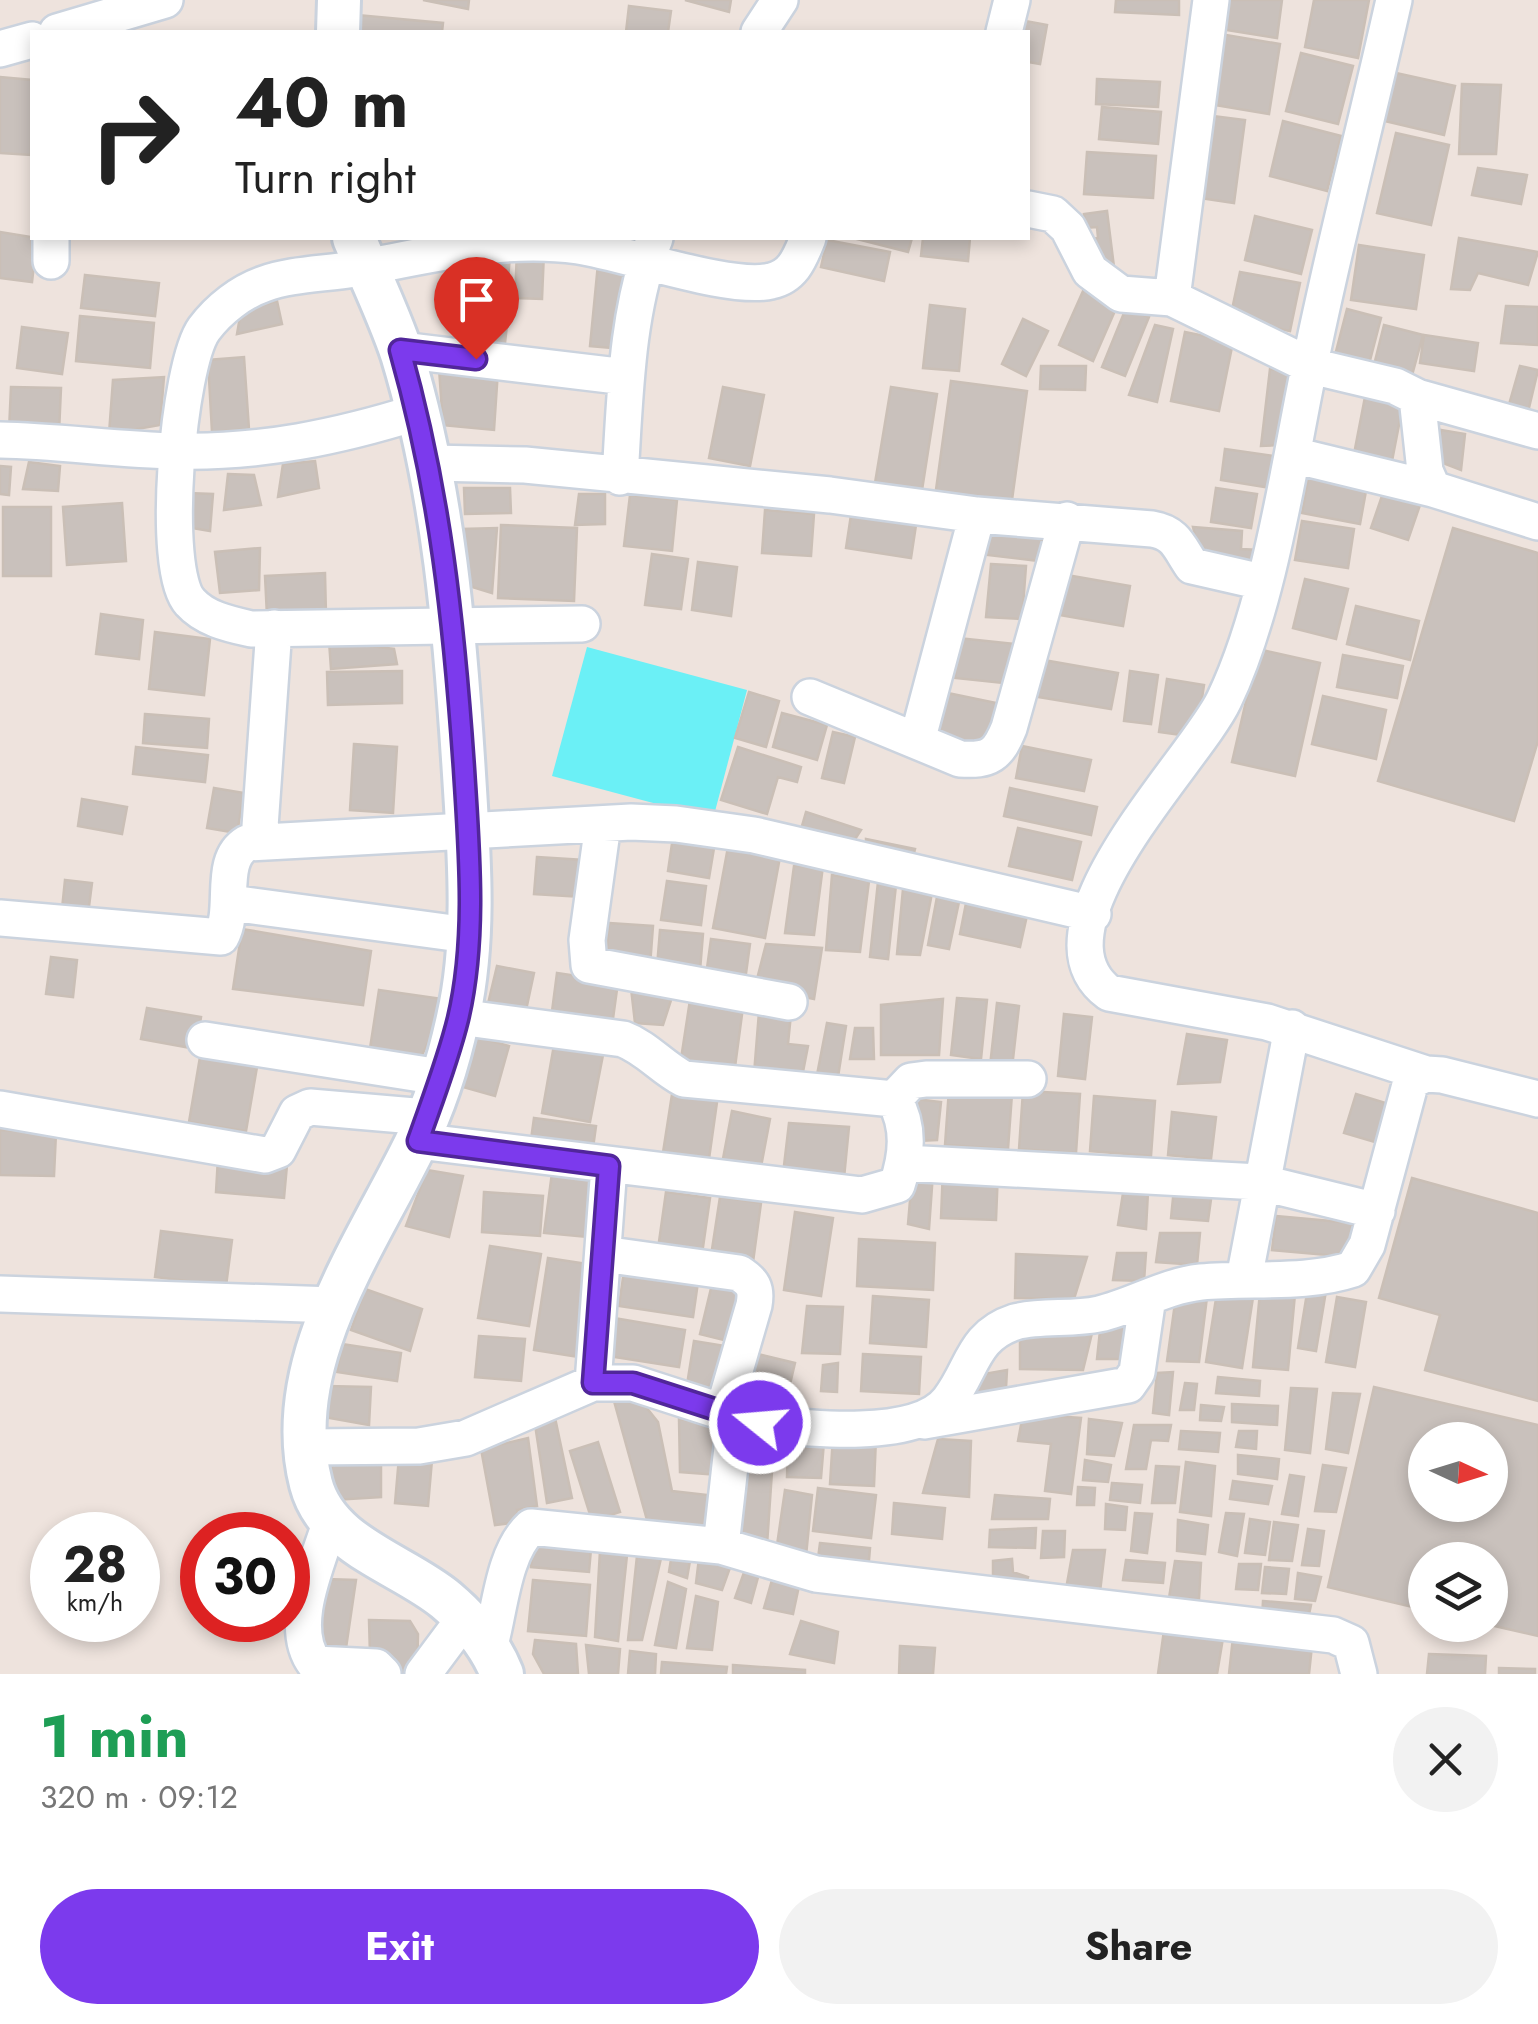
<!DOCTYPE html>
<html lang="en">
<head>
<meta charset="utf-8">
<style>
  :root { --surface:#fff; --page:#f2f2f2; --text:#222; --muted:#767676; --accent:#7c3aed }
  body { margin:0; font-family:Jost,sans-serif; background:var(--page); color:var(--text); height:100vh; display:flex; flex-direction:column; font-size:38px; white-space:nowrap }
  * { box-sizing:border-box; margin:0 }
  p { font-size:32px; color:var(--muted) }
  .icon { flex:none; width:55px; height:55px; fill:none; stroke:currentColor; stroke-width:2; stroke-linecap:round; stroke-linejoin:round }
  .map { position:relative; height:1674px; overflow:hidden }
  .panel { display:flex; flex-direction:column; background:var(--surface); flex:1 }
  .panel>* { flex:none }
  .banner { position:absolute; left:30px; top:30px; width:1000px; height:210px; border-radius:0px; box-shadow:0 5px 15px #0003; background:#fff; color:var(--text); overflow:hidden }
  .needle { width:65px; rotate:94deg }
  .tools { position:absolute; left:1408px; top:1422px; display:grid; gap:20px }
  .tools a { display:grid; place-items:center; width:100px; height:100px; border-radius:50%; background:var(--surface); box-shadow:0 5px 15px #0003; font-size:50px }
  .speed { position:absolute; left:30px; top:1512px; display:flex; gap:20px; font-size:50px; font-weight:700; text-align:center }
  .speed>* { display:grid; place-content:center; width:130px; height:130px; border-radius:50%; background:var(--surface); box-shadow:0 5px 15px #0003; line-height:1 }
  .speed small { font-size:25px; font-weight:400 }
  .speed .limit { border:15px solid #d22; background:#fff; color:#111 }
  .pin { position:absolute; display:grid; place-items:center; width:85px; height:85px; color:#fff; margin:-102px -42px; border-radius:50% 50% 50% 0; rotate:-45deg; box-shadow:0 0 10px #0007 }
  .pin .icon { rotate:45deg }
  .me { position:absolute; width:110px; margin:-55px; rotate:287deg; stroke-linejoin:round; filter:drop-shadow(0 0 8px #0008) }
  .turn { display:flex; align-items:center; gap:35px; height:210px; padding:0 40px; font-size:45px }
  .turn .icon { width:130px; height:130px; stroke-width:2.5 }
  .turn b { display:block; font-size:70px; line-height:85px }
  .round { display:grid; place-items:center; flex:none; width:105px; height:105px; border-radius:52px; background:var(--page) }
  .summary { display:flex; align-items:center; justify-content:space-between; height:170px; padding:0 40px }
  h1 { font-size:60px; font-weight:700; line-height:75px; color:#1e9e55 }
  .button { display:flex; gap:20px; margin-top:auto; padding:20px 40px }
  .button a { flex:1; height:115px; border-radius:60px; background:var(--accent); color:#fff; font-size:40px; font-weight:700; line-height:115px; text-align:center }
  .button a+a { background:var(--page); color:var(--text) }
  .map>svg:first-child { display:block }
  .water { fill:#6bf0f6 }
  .building { fill:#c9c1bc; stroke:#cabfb6; stroke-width:2.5; fill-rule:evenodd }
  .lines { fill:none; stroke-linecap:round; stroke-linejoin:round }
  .minor-casing { stroke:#cbd3de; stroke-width:40 }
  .tertiary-casing { stroke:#cbd3de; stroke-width:48 }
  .minor { stroke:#fff; stroke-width:35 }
  .tertiary { stroke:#fff; stroke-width:42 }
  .route-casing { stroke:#51269a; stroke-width:25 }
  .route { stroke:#7c3aed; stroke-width:18 }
</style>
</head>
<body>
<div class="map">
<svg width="1538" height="1674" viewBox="0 0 1538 1674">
  <rect width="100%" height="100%" fill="#eee3dd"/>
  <path class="water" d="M587,647L747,690L713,819L552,776Z"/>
  <path class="building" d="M423,0H469L468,9Z
    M685,0H731L729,12Z
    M1116,0H1179V15L1115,12Z
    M1218,0H1282L1277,38L1214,28Z
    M1314,0H1369L1358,58L1305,47Z
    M629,6L671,11L668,32H626Z
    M357,15L443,23L442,32H357Z
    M1020,20L1047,25L1040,64L1028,62V32H1010Z
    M1214,33L1280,44L1269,114L1203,103Z
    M1301,53L1353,66L1338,124L1286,111Z
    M1396,73L1455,86L1444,135L1385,121Z
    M0,77L32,80L31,155L0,153Z
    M1097,79L1160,82L1158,107L1096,104Z
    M1462,84L1501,85L1496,154H1459Z
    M1102,107L1161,112L1158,144L1099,139Z
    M1205,115L1245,120L1234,203L1193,197Z
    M1283,121L1341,136L1327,191L1270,176Z
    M1396,133L1449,145L1431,225L1377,213Z
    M1087,152L1156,156L1153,198L1084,194Z
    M1478,168L1527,175L1521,204L1472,195Z
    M1107,211L1115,275L1104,277L1101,253L1089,255L1087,240L1098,238L1097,227L1086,228L1084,214Z
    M1255,216L1312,230L1301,274L1245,260Z
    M0,232L37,238L32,282L0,278Z
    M853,238H912L908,252Z
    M923,238H970L968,261L921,256Z
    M1459,238L1538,252L1528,285L1478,273L1470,290L1451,289Z
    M827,240L890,252L884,281L821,267Z
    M1359,245L1424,255L1416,309L1351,300Z
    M517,251L544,252L542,299L515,298Z
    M470,254L510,256L508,279L469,277Z
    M598,264L631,268L623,349L590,346Z
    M1240,272L1300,283L1290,331L1230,319Z
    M85,275L159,283L155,316L81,308Z
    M510,282L509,322L472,321V285Z
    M1084,289L1118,304L1093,361L1059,345Z
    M277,301L282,324L237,334L241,311Z
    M930,305L965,309L959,371L923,368Z
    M1506,306L1538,307V345L1501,343Z
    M1126,308L1149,317L1125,376L1102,367Z
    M1347,309L1381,318L1367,372L1333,363Z
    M80,316L154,323L150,368L76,361Z
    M1023,319L1048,331L1026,376L1002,364Z
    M479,323L507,325L504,352L479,345Z
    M1155,325L1173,329L1157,402L1129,395Z
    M1384,325L1423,335L1411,379L1373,369Z
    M22,327L68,333L62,374L17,368Z
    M1185,332L1233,342L1219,411L1171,401Z
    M1424,335L1478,343L1474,371L1420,363Z
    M244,357L249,429L212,432L208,360Z
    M1041,366H1086L1085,390L1040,389Z
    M1520,366L1538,370L1528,412L1508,408Z
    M439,368L498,370L494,430L443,425Z
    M1270,369L1290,372L1281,445L1261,446Z
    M164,377L160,425L109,434L113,380Z
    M951,381L1027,391L1011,507L935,497Z
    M11,387L61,388L59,433L9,431Z
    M723,387L764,395L750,466L709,458Z
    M891,387L937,394L922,490L875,483Z
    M1365,397L1403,404L1392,461L1354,454Z
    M1441,430L1465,434L1461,470L1435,460Z
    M1225,449L1281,457L1276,489L1221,480Z
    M315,461L319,488L278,497L283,464Z
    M29,462L60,466L58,491L23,489Z
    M0,466L11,467L9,495L0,494Z
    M1310,469L1368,480L1360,524L1302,513Z
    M228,474L254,475L261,505L224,510Z
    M464,488H510L511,513L465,514Z
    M1216,488L1257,494L1251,528L1211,522Z
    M187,493L213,494L210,531L186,527Z
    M1383,493L1420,505L1408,540L1371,528Z
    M579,494H605V524L575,525Z
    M630,495L677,500L672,551L624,546Z
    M122,503L126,561L67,565L63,507Z
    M3,507H51V576H3Z
    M765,510L814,514L811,556L762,553Z
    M851,515L916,525L911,558L846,548Z
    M984,519L1044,527L1039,561L979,554Z
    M1302,521L1354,529L1348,568L1295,560Z
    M501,525L577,528L574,601L498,598Z
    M1193,527L1242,531L1241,549L1260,550L1258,573L1198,549Z
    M497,528L492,593L466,585L462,529Z
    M1453,528L1538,553V741L1514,821L1378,781Z
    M260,548L259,590L220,593L215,552Z
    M652,554L688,559L681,609L645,605Z
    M698,562L737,567L731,616L692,610Z
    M991,564L1026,566L1022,619L986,617Z
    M325,573L326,615L267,616L265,576Z
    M1061,574L1130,586L1123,626L1054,614Z
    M1305,579L1348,589L1336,639L1293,628Z
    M1356,606L1419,621L1410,660L1347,644Z
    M101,614L143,620L139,659L96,654Z
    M155,632L210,639L204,695L149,689Z
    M958,638L1016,644L1012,684L955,678Z
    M329,641L394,649L397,664L331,669Z
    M1258,649L1320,663L1295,776L1232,762Z
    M1343,655L1403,666L1397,698L1337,687Z
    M1038,659L1118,673L1111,709L1032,696Z
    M402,671V703L328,705L327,672Z
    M1130,671L1158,675L1151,724L1124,721Z
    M1167,679L1204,685L1196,737L1159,732Z
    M749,692L779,701L766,747L735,738Z
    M943,692L996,703L987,751L933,740Z
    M1323,696L1386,710L1376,759L1312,744Z
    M782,713L827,725L817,760L773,747Z
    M145,714L209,719L207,748L143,743Z
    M833,732L855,737L844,783L822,778Z
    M354,744L397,747L393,813L350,810Z
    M1022,746L1091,760L1084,791L1016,778Z
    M136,747L208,755L205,782L133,774Z
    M738,747L801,767L797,782L778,777L767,814L721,800Z
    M214,788L244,793L237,833L207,828Z
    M1010,788L1097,807L1091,835L1004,816Z
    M82,799L127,807L122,834L78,826Z
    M806,812L861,830L850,847L800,833Z
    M1018,828L1081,842L1072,880L1009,866Z
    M674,830L716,836L709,878L668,871Z
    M866,839L915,849L912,861L866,850Z
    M728,847L780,857L765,938L713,928Z
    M537,857L584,860L582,897L534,894Z
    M794,866H823L814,935L785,933Z
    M832,875L869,881L860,952L826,950Z
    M65,880L92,883L87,922L61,919Z
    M667,881L706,886L701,925L661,920Z
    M878,882L896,885L888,959L870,957Z
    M903,889L932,893L920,955L897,954Z
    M937,897L959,902L949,949L928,945Z
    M967,898L1028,911L1020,947L960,934Z
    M609,923L653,926L650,966L606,963Z
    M242,929L371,951L363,1005L233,989Z
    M660,930L703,934L699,983L656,979Z
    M711,939L750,944L744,988L705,983Z
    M766,944L822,948L814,999L755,987Z
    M51,957L77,960L73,997L46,994Z
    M497,966L534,973L525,1015L486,1012Z
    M557,973L618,982L612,1026L551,1019Z
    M631,988L674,991L663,1025L635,1023Z
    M379,990L449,1000L418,1063L369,1055Z
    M957,998L987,1000L981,1059L951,1055Z
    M943,999L939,1055H881V1005Z
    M690,1000L743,1007L735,1067L681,1059Z
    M997,1003L1019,1006L1012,1068L990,1066Z
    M147,1008L201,1017L196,1049L141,1039Z
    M759,1012L791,1014L788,1044L808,1046L802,1077L754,1074Z
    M1064,1014L1092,1017L1085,1079L1058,1076Z
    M827,1023L846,1026L838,1077L817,1075Z
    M855,1028H873L874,1059H850Z
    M466,1034L509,1046L495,1096L452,1084Z
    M1187,1034L1227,1040L1220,1082L1178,1084Z
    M554,1045L603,1055L590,1122L542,1113Z
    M200,1057L257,1067L246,1131L189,1122Z
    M673,1088L718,1095L708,1166L662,1159Z
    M949,1089L1012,1094L1008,1149L945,1145Z
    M1023,1091L1080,1094L1076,1153L1019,1149Z
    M1356,1094L1389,1104L1378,1143L1344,1133Z
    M1094,1096L1155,1101L1151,1156L1090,1151Z
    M915,1099L941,1102L937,1140L918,1141Z
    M732,1111L770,1119L760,1172L722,1164Z
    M1172,1112L1216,1117L1211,1159L1168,1155Z
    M534,1118L596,1126L592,1155L530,1147Z
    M789,1123L849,1127L844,1178L783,1174Z
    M0,1130L56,1133L54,1176L0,1175Z
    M218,1158L287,1165L284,1198L216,1192Z
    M943,1169L998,1171L996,1220L941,1218Z
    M427,1170L463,1176L449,1237L406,1226Z
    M552,1173L592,1178L587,1237L544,1233Z
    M933,1173L929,1229L908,1224L912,1177Z
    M1412,1178L1538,1213V1401L1425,1370L1440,1315L1379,1298Z
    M1124,1187L1148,1192L1146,1229L1118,1225Z
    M1174,1188L1212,1192L1208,1221L1171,1218Z
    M484,1192L543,1196L540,1236L482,1232Z
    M666,1192L710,1198L701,1261L657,1256Z
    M720,1197L761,1203L753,1262L711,1256Z
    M795,1212L833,1218L821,1296L784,1290Z
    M1276,1216L1352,1223L1349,1257L1272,1250Z
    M161,1231L232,1240L226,1286L155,1277Z
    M1160,1233H1200L1197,1265L1156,1262Z
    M859,1239L935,1243L933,1290L857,1286Z
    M490,1246L541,1254L529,1326L478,1318Z
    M1117,1253H1146L1144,1281L1113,1280Z
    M1016,1254L1087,1257L1074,1299L1015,1298Z
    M548,1258L594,1265L579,1357L534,1350Z
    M624,1271L698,1282L693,1317L619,1306Z
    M713,1280L746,1288L732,1342L700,1334Z
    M1218,1286L1254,1291L1242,1368L1206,1362Z
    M1308,1287L1326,1291L1316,1351L1298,1348Z
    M365,1289L422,1309L410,1351L351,1330Z
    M1260,1292L1295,1294L1288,1370L1253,1367Z
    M873,1296L929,1300L926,1347L870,1343Z
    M1207,1297L1199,1362L1167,1361L1175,1303Z
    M1337,1297L1366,1302L1355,1367L1326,1362Z
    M807,1306L843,1307L840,1354L802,1353Z
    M614,1318L685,1330L679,1367L608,1356Z
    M1101,1321L1138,1322L1132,1359H1097Z
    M1020,1329H1093L1083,1370L1020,1369Z
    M479,1336L525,1339L521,1381L475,1377Z
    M694,1341L725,1346L717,1396L686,1391Z
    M342,1344L401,1353L397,1381L337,1372Z
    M754,1353L795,1363L783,1414L742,1405Z
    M863,1354L921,1357L919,1394L861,1391Z
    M838,1363L837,1392L821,1391L823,1365Z
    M1007,1370L1005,1406L966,1407L978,1375Z
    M1173,1372L1169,1415L1153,1413L1157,1373Z
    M1218,1377L1260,1381L1259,1396L1216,1393Z
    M1185,1383L1197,1384L1194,1410H1180Z
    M326,1386L371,1387L369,1425L324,1417Z
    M1374,1387L1538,1425V1636L1490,1625V1560H1425V1610L1328,1587ZM1425,1440H1490V1505H1425Z
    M1291,1388L1317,1389L1310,1453L1285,1450Z
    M1333,1393L1360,1394L1348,1453L1326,1449Z
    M638,1397L658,1422L672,1491L708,1495L705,1542L652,1538L614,1401Z
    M1232,1404L1278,1406L1277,1425L1232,1422Z
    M1201,1405L1224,1407L1221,1421L1200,1420Z
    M554,1413L572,1498L547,1503L534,1418Z
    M1023,1414L1081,1418L1071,1494L1045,1491L1051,1444L1018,1441Z
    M679,1419L722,1426L718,1475L680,1472Z
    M1089,1419L1122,1423L1114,1456L1087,1454Z
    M1134,1425H1171L1168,1441L1151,1440L1146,1469H1126Z
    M1181,1431L1220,1433L1218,1452L1179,1449Z
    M1239,1431H1257L1256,1449L1236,1447Z
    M833,1436L876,1438L874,1486L830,1484Z
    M738,1437L774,1442L767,1545L731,1543Z
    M528,1438L537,1506L517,1510L519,1522L495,1525L481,1449Z
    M938,1439L971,1441L969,1497L923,1493Z
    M788,1440L824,1442L821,1478L787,1477Z
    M598,1442L620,1512L592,1521L570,1451Z
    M1238,1455L1279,1459L1277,1479L1238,1474Z
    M381,1457V1497L334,1500L331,1461Z
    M399,1457L432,1460L428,1506L395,1503Z
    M1085,1460L1111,1465L1108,1482L1083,1480Z
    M1186,1462L1215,1466L1211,1516L1180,1512Z
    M1323,1465L1346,1468L1336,1512L1315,1511Z
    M1156,1466L1179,1467L1175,1503H1152Z
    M1290,1475L1304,1477L1298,1516L1282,1514Z
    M1233,1481L1272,1486L1268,1504L1230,1499Z
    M1112,1483L1142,1485L1140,1503L1110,1500Z
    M1078,1487L1095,1488L1094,1505H1077Z
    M818,1488L876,1495L871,1538L813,1531Z
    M785,1490L812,1495L806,1556L776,1552Z
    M995,1495L1050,1499L1048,1519H992Z
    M894,1503L945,1508L942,1539L892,1534Z
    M1106,1504L1127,1507L1125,1530L1105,1529Z
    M1135,1513L1152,1514L1147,1553L1131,1551Z
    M1226,1513L1244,1514L1237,1556L1219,1552Z
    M1250,1519L1270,1522L1265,1555L1245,1553Z
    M1178,1520L1208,1525L1205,1554L1177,1551Z
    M1274,1522L1298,1525L1292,1561L1269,1560Z
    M1036,1528L1035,1548L989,1547L990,1530Z
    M1308,1529L1324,1531L1319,1566L1302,1565Z
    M1043,1531H1065L1064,1557L1041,1558Z
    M533,1542L591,1549L589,1572L531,1567Z
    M820,1543L870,1548L868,1572L817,1566Z
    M1073,1550H1105L1100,1592L1066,1589Z
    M600,1551L627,1555L618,1641L595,1637Z
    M672,1553L691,1555L687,1578L669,1572Z
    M662,1554L642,1640H628L637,1556Z
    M699,1558L732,1562L722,1590L696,1583Z
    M1012,1559L1013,1572L1028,1577L1024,1592L993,1589V1561Z
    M1126,1560L1165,1563L1163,1583L1123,1580Z
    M1175,1561L1201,1563L1199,1599L1169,1598Z
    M747,1564L760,1570L751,1603L735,1598Z
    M1239,1564H1261L1258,1590L1236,1589Z
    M1265,1567L1289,1569L1286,1594L1262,1593Z
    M1298,1573L1321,1577L1315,1601L1295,1599Z
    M326,1579L356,1580L346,1648L317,1644Z
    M533,1580L590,1585L586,1636L528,1631Z
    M772,1580L799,1586L793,1614L764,1608Z
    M668,1582L686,1589L676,1648L655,1645Z
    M696,1596L718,1602L712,1650L687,1648Z
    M1263,1601L1311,1605L1307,1624L1262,1619Z
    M369,1620L410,1621L418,1634L417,1674L388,1672L370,1655Z
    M801,1621L838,1632L834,1663L790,1654Z
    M1165,1623L1224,1632L1217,1674H1158Z
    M1234,1628L1313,1636L1309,1674H1229Z
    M535,1640L576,1644L578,1674H544L533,1654Z
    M586,1645L620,1649L618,1674H589Z
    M900,1646L935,1648L933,1674H899Z
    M630,1651L656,1654L655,1674H628Z
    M1429,1654L1486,1656L1485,1674H1427Z
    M662,1662L727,1667L726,1674H661Z
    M733,1665L805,1670V1674H733Z
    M1499,1668L1535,1669V1674H1499Z"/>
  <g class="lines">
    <g class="minor-casing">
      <path id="minor" d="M1394,0C1363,138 1326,276 1300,414C1283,503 1263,619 1224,700C1195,761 1023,929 1109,993L1267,1022L1426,1074
        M57,32L165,0
        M759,32L780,0
        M1004,32L1012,0
        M0,49L32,40
        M1028,209L1053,214L1068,228L1090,271L1121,294L1172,298L1311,366L1395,386L1417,397L1425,471L1433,489L1538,522
        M51,238V261
        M1172,298L1211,0
        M401,350L626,377
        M1417,397L1538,431
        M0,440C59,441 118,450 177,451C261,453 338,437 418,412
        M1293,455L1433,489
        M431,463L525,465L830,495L977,515L1152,529C1176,533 1179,547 1192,566L1262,582
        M620,477C625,399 626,312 655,238
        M582,624L251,629C229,624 205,619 190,602C160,571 178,365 204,329C219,309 241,292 264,284C291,274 325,274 354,269C429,256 501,235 578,246C625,253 731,291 771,281C794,276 800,257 808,238
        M810,697L960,759C990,761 998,755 1009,728L1067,520
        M917,741L977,515
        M603,824L587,940L589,965L789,1002
        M259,841L274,628
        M231,903L468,935
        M0,918L221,937C237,908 217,861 247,843L631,822L676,824L754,835L1093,914
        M205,1040L440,1077
        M894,1099L911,1081L926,1079H1028
        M0,1109L265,1155L278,1150L297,1113L310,1107L426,1117
        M418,1141L862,1195L897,1185C907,1155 910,1127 894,1099L684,1079C661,1067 647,1048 623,1039L459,1017
        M904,1163L1259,1182L1377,1211
        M603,1254L739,1273C753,1282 757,1288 754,1305L723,1412
        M1244,1279L1292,1028
        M0,1294L334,1305
        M593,1383L609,1166
        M735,1421L721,1546L816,1574L1333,1635L1351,1643L1359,1674
        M924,1421L1128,1385L1137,1372L1148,1297
        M306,1447L419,1446L466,1438L593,1383H633L723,1412L735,1421C786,1426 915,1445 949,1400C973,1369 972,1336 1015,1322C1041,1315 1072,1320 1099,1314C1134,1306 1164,1286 1201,1282C1251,1277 1304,1285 1353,1269L1367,1245L1411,1081L1426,1074L1442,1075L1538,1099
        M331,1520C319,1561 286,1626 315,1664L376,1667L383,1674
        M490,1645C500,1609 503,1553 531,1527L721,1546
        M423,1674L464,1619"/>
    </g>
    <g class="tertiary-casing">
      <path id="tertiary" d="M338,32L339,0
        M354,238C370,276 389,315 402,354C444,492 455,632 464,774C469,854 476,940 458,1018C449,1060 434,1107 415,1145C365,1247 280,1364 311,1484C327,1546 403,1564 446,1600C471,1621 490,1644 502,1674"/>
    </g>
    <use href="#minor" class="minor"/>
    <use href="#tertiary" class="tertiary"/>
  </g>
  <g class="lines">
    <g class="route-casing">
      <path id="route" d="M476,359L400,350C440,491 454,622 464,769C469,849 477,939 458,1019C448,1060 432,1101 418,1141L609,1166L593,1383H633L723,1412L735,1421L760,1423"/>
    </g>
    <use href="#route" class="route"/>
  </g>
</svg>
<div class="tools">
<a><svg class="needle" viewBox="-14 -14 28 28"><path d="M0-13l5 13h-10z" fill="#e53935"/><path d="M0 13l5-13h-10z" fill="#767676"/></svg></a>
<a><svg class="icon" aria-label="layers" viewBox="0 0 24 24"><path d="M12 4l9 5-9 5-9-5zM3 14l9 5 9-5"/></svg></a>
</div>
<div class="speed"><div>28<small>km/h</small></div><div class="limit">30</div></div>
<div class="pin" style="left:476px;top:359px;background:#d93025"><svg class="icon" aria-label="arrive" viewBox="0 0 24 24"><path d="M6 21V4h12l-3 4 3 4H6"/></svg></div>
<svg class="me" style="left:760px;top:1423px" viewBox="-20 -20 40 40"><circle r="17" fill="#7c3aed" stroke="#fff" stroke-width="3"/><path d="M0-11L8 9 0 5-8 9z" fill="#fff"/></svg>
<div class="banner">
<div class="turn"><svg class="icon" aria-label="right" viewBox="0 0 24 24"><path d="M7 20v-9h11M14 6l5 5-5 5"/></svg><div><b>40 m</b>Turn right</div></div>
</div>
</div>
<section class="panel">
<div class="summary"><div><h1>1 min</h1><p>320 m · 09:12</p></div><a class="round"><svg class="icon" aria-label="close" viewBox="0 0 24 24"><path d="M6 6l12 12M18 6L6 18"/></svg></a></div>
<div class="button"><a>Exit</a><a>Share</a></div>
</section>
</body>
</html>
